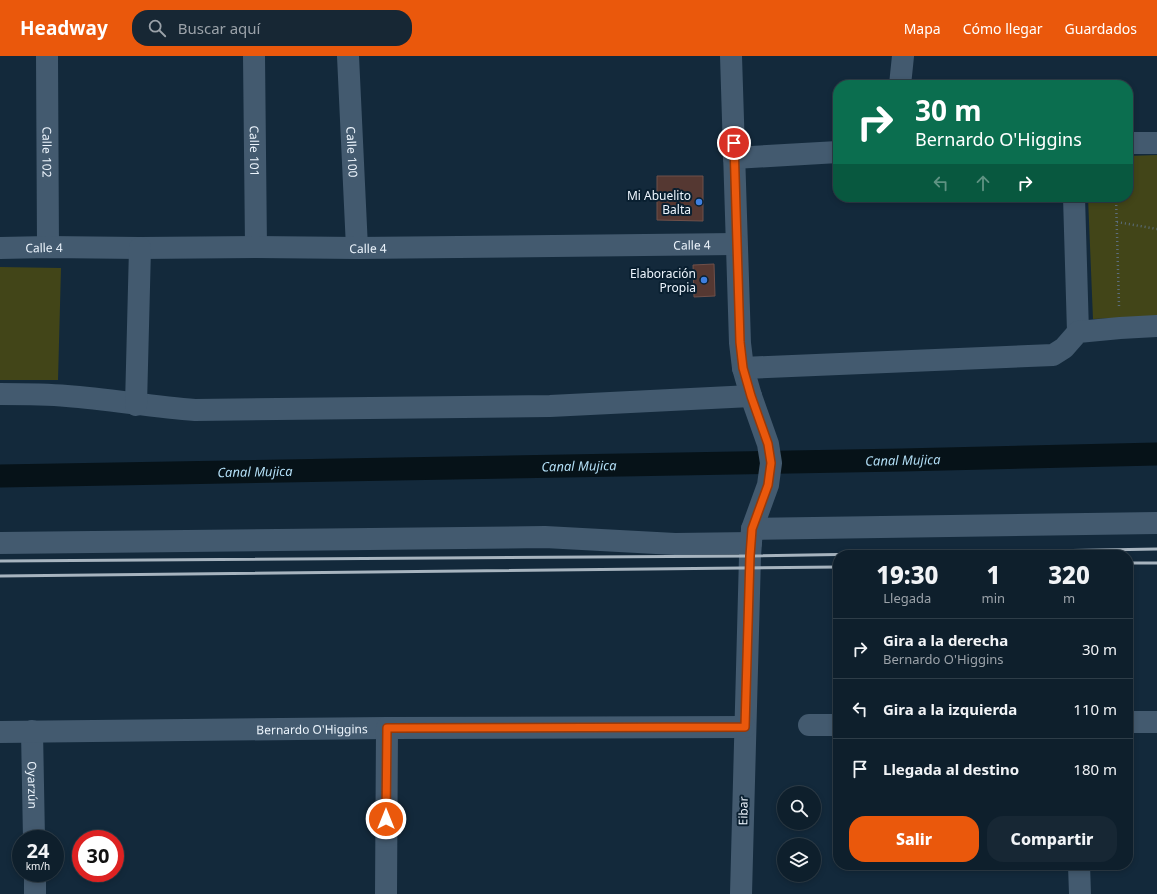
<!DOCTYPE html>
<html lang="es">
<head>
<meta charset="utf-8">
<style>
  :root { --surface:#0e1f2c; --page:#172734; --text:#f1f3f6; --muted:#9ba2a9; --line:#2e3d48; --accent:#ea580c }
  body { margin:0; font-family:"Noto Sans",sans-serif; background:var(--page); color:var(--text); height:100vh; display:flex; flex-direction:column; font-size:15px; white-space:nowrap }
  * { box-sizing:border-box; margin:0 }
  p { font-size:13px; color:var(--muted) }
  .icon { flex:none; width:22px; height:22px; fill:none; stroke:currentColor; stroke-width:2; stroke-linecap:round; stroke-linejoin:round }
  .map { position:relative; flex:1; overflow:hidden }
  .sheet { position:absolute; left:833px; top:494px; width:300px; height:320px; display:flex; flex-direction:column; background:var(--surface); border-radius:16px; box-shadow:0 2px 6px #0003,0 0 0 1px var(--line) }
  .sheet>* { flex:none }
  .top-card { position:absolute; left:833px; top:24px; width:300px; height:122px; border-radius:16px; box-shadow:0 2px 6px #0003,0 0 0 1px var(--line); background:#0b6e4f; color:#fff; overflow:hidden }
  .buttons { position:absolute; left:777px; top:730px; display:grid; gap:8px }
  .buttons a { display:grid; place-items:center; width:44px; height:44px; border-radius:50%; background:var(--surface); box-shadow:0 2px 6px #0003,0 0 0 1px var(--line); font-size:20px }
  .speed { position:absolute; left:12px; top:774px; display:flex; gap:8px; font-size:20px; font-weight:700; text-align:center }
  .speed>* { display:grid; place-content:center; width:52px; height:52px; border-radius:50%; background:var(--surface); box-shadow:0 2px 6px #0003,0 0 0 1px var(--line); line-height:1 }
  .speed small { font-size:10px; font-weight:400 }
  .speed .limit { border:6px solid #d22; background:#fff; color:#111 }
  .pin { position:absolute; display:grid; place-items:center; width:34px; height:34px; color:#fff; margin:-17px; border:2px solid #fff; border-radius:50%; box-shadow:0 1px 4px #0007 }
  .me { position:absolute; width:44px; margin:-22px; rotate:0deg; stroke-linejoin:round; filter:drop-shadow(0 0 3px #0008) }
  .turn { display:flex; align-items:center; gap:14px; height:84px; padding:0 16px; font-size:18px }
  .turn .icon { width:52px; height:52px; stroke-width:2.5 }
  .turn b { display:block; font-size:28px; line-height:34px }
  .lanes { display:flex; align-items:center; height:38px; padding:0 16px; background:#0003; justify-content:center; gap:20px; direction:ltr }
  .lanes .off { opacity:.35 }
  .eta { display:flex; justify-content:space-evenly; align-items:center; height:68px; text-align:center }
  .eta b { font-size:24px; font-weight:800; line-height:28px }
  .action { display:flex; gap:8px; margin-top:auto; padding:8px 16px }
  .action a { flex:1; height:46px; border-radius:16px; background:var(--accent); color:#fff; font-size:16px; font-weight:800; line-height:46px; text-align:center }
  .action a+a { background:var(--page); color:var(--text) }
  ul { padding:0; list-style:none }
  li { display:flex; align-items:center; gap:12px; height:60px; padding:0 16px; border-top:1px solid var(--line) }
  li div { flex:1 }
  li b { display:block; font-size:15px }
  li em { font-style:normal }
  header { display:flex; align-items:center; gap:24px; box-sizing:border-box; height:56px; padding:0 20px; background:var(--accent); color:#fff }
  header strong { font-size:19px }
  nav { display:flex; gap:22px; margin-inline-start:auto; font-size:14px }
  .search { width:280px; height:36px; background:var(--page); display:flex; align-items:center; gap:10px; box-sizing:border-box; padding:0 14px; border-radius:16px; color:var(--muted); font-size:15px }
  .map>svg:first-child { display:block }
  .green { fill:#424518 }
  .lines { fill:none; stroke-linecap:round; stroke-linejoin:round }
  .canal { stroke:#061218; stroke-width:23 }
  .building { fill:#553832; stroke:#6f504a }
  .path { stroke:#5c6e7c; stroke-width:2.5; stroke-dasharray:1 3; stroke-linecap:butt }
  .minor { stroke:#435a6f; stroke-width:22 }
  .rail { stroke:#a7b4bf; stroke-width:3 }
  .route-casing { stroke:#983908; stroke-width:10 }
  .route { stroke:#ea580c; stroke-width:7 }
  .shop-dot { fill:#3f7fe0; stroke:#091f30; stroke-width:1.5 }
  .labels { text-anchor:middle; dominant-baseline:central; stroke-width:4; stroke-linejoin:round; paint-order:stroke }
  .street-label { font-size:12px; fill:#edf5fd; stroke:#091f30 }
  .poi-label { font-size:12px; fill:#edf5fd; stroke:#091f30; text-anchor:end }
  .water-label { font-size:13px; font-style:italic; fill:#b2def5; stroke:#091f30 }
</style>
</head>
<body>
<header>
<strong>Headway</strong>
<div class="search"><svg class="icon" aria-label="search" viewBox="0 0 24 24"><circle cx="10" cy="10" r="6"/><path d="M15 15l6 6"/></svg>Buscar aquí</div>
<nav><a>Mapa</a><a>Cómo llegar</a><a>Guardados</a></nav>
</header>
<div class="map">
<svg width="1157" height="838" viewBox="0 0 1157 838">
  <rect width="100%" height="100%" fill="#13293b"/>
  <path class="green" d="M1157,99V260L1093,263L1088,141H1128V100Z
    M0,211L61,212L58,324H0Z"/>
  <g class="lines">
    <path class="canal" id="s1" d="M0,420L902,404L1157,398"/>
  </g>
  <path class="building" d="M657,120H703V165L657,164Z
    M714,208L715,240L694,241L693,209Z"/>
  <g class="lines">
    <path class="path" d="M1116,141L1119,250
      M1117,166L1157,173"/>
    <g class="minor">
      <path id="s2" d="M47,0L48,191"/>
      <path id="s3" d="M254,0L256,191"/>
      <path id="s4" d="M348,0L357,192"/>
      <path d="M731,0L740,287L743,312L751,340L768,388L771,407L768,429L752,473L750,500L741,838"/>
      <path d="M900,29L903,0"/>
      <path d="M1128,87H1157"/>
      <path d="M734,102L838,96"/>
      <path d="M1074,141L1078,276"/>
      <path id="s5" d="M0,192L48,191L140,192L256,191L357,192L736,188"/>
      <path d="M743,312L1053,299L1064,292L1078,276L1120,272L1157,270"/>
      <path d="M0,338C23,338 45,338 67,340C110,343 152,351 195,354L550,350L751,340"/>
      <path d="M136,349L140,192"/>
      <path d="M752,473L1157,467"/>
      <path d="M0,487L545,481L675,488L751,487"/>
      <path d="M1128,666H1157"/>
      <path d="M809,669H838"/>
      <path id="s6" d="M32,675L34,783"/>
      <path id="s7" d="M0,676L387,672L745,671"/>
      <path d="M1079,809L1080,838"/>
      <path d="M35,817V838"/>
      <path d="M386,838L387,672"/>
    </g>
    <path class="rail" d="M0,505L750,500L1157,493
      M1128,507H1157
      M0,520L838,511"/>
  </g>
  <g class="lines">
    <g class="route-casing">
      <path id="route" d="M386,763L387,672L745,671L750,500L752,473L768,429L771,407L768,388L751,340L743,312L740,286L734,87"/>
    </g>
    <use href="#route" class="route"/>
  </g>
  <g class="shop-dot">
    <circle cx="699" cy="146" r="4"/>
    <circle cx="704" cy="224" r="4"/>
  </g>
  <g class="labels">
    <g class="street-label">
      <text stroke="none"><textPath href="#s3" startOffset="95">Calle 101</textPath></text>
      <text stroke="none"><textPath href="#s2" startOffset="96">Calle 102</textPath></text>
      <text stroke="none"><textPath href="#s4" startOffset="96">Calle 100</textPath></text>
      <text stroke="none"><textPath href="#s5" startOffset="692">Calle 4</textPath></text>
      <text stroke="none"><textPath href="#s5" startOffset="368">Calle 4</textPath></text>
      <text stroke="none"><textPath href="#s5" startOffset="44">Calle 4</textPath></text>
      <text stroke="none"><textPath href="#s7" startOffset="312">Bernardo O'Higgins</textPath></text>
      <text stroke="none"><textPath href="#s6" startOffset="54">Oyarzún</textPath></text>
      <text transform="translate(743 755) rotate(-89)">Eibar</text>
    </g>
    <g class="poi-label">
      <text x="691" y="139">Mi Abuelito<tspan x="691" dy="14">Balta</tspan></text>
      <text x="696" y="217">Elaboración<tspan x="696" dy="14">Propia</tspan></text>
    </g>
    <g class="water-label">
      <text stroke="none"><textPath href="#s1" startOffset="903">Canal Mujica</textPath></text>
      <text stroke="none"><textPath href="#s1" startOffset="579">Canal Mujica</textPath></text>
      <text stroke="none"><textPath href="#s1" startOffset="255">Canal Mujica</textPath></text>
    </g>
  </g>
</svg>
<div class="buttons">
<a><svg class="icon" aria-label="search" viewBox="0 0 24 24"><circle cx="10" cy="10" r="6"/><path d="M15 15l6 6"/></svg></a>
<a><svg class="icon" aria-label="layers" viewBox="0 0 24 24"><path d="M12 4l9 5-9 5-9-5zM3 14l9 5 9-5"/></svg></a>
</div>
<div class="speed"><div>24<small>km/h</small></div><div class="limit">30</div></div>
<div class="pin" style="left:734px;top:87px;background:#d93025"><svg class="icon" aria-label="arrive" viewBox="0 0 24 24"><path d="M6 21V4h12l-3 4 3 4H6"/></svg></div>
<svg class="me" style="left:386px;top:763px" viewBox="-20 -20 40 40"><circle r="17" fill="#ea580c" stroke="#fff" stroke-width="3"/><path d="M0-11L8 9 0 5-8 9z" fill="#fff"/></svg>
<div class="top-card">
<div class="turn"><svg class="icon" aria-label="right" viewBox="0 0 24 24"><path d="M7 20v-9h11M14 6l5 5-5 5"/></svg><div><b>30 m</b>Bernardo O'Higgins</div></div>
<div class="lanes"><svg class="icon off" aria-label="left" viewBox="0 0 24 24"><path d="M17 20v-9H6M10 6l-5 5 5 5"/></svg><svg class="icon off" aria-label="ahead" viewBox="0 0 24 24"><path d="M12 20V5M6 11l6-6 6 6"/></svg><svg class="icon" aria-label="right" viewBox="0 0 24 24"><path d="M7 20v-9h11M14 6l5 5-5 5"/></svg></div>
</div>
<section class="sheet">
<div class="eta">
<div><b>19:30</b><p>Llegada</p></div>
<div><b>1</b><p>min</p></div>
<div><b>320</b><p>m</p></div>
</div>
<ul>
<li><svg class="icon" aria-label="right" viewBox="0 0 24 24"><path d="M7 20v-9h11M14 6l5 5-5 5"/></svg><div><b>Gira a la derecha</b><p>Bernardo O'Higgins</p></div><em>30 m</em></li>
<li><svg class="icon" aria-label="left" viewBox="0 0 24 24"><path d="M17 20v-9H6M10 6l-5 5 5 5"/></svg><div><b>Gira a la izquierda</b></div><em>110 m</em></li>
<li><svg class="icon" aria-label="arrive" viewBox="0 0 24 24"><path d="M6 21V4h12l-3 4 3 4H6"/></svg><div><b>Llegada al destino</b></div><em>180 m</em></li>
</ul>
<div class="action"><a>Salir</a><a>Compartir</a></div>
</section>
</div>
</body>
</html>
